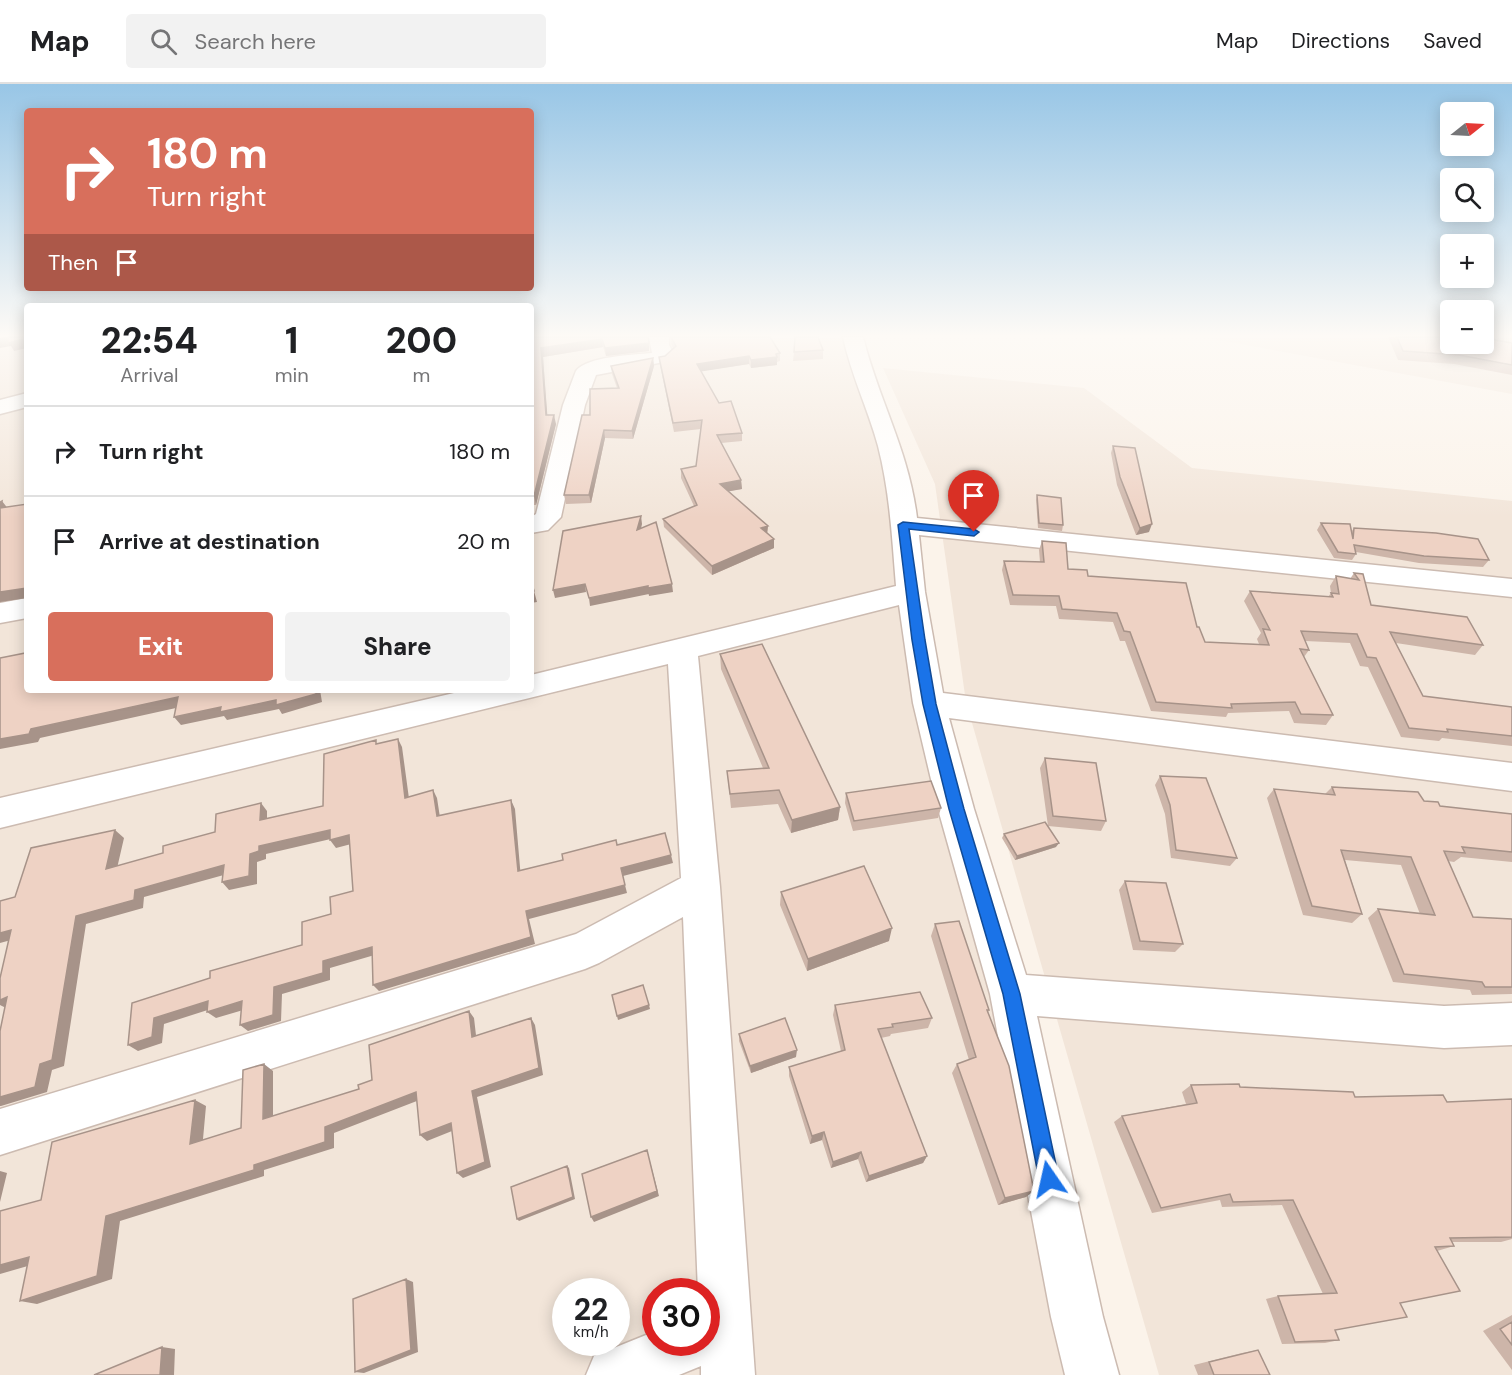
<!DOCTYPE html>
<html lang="en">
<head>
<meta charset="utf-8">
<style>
  :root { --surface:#fff; --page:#f2f2f2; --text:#202124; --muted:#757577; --line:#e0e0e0; --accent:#d86f5c }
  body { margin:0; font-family:"DM Sans",sans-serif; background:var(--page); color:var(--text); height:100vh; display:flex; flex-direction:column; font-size:22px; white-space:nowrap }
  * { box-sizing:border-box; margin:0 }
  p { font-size:20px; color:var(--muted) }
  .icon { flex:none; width:33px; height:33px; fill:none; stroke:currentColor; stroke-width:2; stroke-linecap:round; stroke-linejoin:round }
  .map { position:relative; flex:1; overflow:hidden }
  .side { position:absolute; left:24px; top:219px; width:510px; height:390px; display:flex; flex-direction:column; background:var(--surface); border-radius:6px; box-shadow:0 3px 15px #0003 }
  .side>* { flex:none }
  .guide { position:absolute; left:24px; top:24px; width:510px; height:183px; border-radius:6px; box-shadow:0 3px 15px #0003; background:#d86f5c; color:#fff; overflow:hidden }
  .needle { width:39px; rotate:72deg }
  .buttons { position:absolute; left:1440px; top:18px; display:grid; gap:12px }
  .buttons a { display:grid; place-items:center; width:54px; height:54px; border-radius:6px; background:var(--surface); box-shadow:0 3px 15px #0003; font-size:30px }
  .speed { position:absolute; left:552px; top:1194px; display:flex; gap:12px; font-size:30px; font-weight:700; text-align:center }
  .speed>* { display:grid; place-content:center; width:78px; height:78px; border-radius:50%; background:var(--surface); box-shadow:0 3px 15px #0003; line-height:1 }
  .speed small { font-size:15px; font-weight:400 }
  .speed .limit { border:9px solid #d22; background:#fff; color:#111 }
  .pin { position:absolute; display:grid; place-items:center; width:51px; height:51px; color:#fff; margin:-62px -26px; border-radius:50% 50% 50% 0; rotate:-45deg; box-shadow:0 0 6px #0007 }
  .pin .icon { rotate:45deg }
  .me { position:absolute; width:66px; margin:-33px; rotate:349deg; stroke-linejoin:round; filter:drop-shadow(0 0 4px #0008) }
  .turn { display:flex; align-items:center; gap:21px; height:126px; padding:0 24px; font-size:27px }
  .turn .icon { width:78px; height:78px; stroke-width:2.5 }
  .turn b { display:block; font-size:42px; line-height:51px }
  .then { display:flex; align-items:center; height:57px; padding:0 24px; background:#0003; gap:12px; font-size:22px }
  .eta { display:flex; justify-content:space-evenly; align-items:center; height:102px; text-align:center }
  .eta b { font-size:36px; font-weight:800; line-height:42px }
  .action { display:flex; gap:12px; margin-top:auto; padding:12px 24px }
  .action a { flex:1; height:69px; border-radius:6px; background:var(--accent); color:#fff; font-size:24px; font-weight:800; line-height:69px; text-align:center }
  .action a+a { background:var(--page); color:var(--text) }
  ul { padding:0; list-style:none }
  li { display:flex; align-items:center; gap:18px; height:90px; padding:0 24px; border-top:2px solid var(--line) }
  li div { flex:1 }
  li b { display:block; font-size:22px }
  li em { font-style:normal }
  header { display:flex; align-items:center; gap:36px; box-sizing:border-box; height:84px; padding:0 30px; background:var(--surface); border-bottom:2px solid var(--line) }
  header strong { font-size:28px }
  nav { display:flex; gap:33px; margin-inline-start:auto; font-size:21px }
  .search { width:420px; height:54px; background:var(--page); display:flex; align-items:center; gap:15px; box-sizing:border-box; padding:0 21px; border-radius:6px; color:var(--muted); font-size:22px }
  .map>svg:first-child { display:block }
  .residential { fill:#f2e5d9; fill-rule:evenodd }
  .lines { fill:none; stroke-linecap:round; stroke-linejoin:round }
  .minor-casing { stroke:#ccbbb1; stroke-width:3 }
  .minor { fill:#fff; fill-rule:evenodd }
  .wall { fill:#cdb5a9 }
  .shaded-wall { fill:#a79389 }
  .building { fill:#eed2c4; stroke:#a79389; stroke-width:1.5 }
  .route { fill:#1a73e8; stroke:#114b97; stroke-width:1.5 }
</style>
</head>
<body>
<header>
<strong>Map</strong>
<div class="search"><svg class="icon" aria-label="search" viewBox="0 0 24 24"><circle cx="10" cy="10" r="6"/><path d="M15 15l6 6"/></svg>Search here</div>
<nav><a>Map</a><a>Directions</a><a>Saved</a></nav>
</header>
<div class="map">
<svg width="1512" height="1291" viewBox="0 0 1512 1291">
  <rect width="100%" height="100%" fill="#fbf3ea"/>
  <path class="residential" d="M0,253H27V606H531V253H854L907,404L910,507L1107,1291H0ZM566,1208H616V1258H566ZM656,1208H706V1258H656Z
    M1202,253H1450V260H1484V253H1512V310Z
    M883,284L1084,304L1192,384L1512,417V1291H1159L966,618L935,400Z"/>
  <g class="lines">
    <g class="minor-casing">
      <path id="minor" d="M649,253H669V261L674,270L664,278L596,291L585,321L561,433L548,446L531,449V433L536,430L563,321L576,287C587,272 634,271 652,269Z
        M843,253H863C879,317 909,367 917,434L1512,495V513L919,451L925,508L943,609L1512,679V707L949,634L974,725L1026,891L1444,922L1512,919V961L1444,964L1037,932L1103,1233L1119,1291H1065L1051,1233L990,910L938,725L913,619L899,521L698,572L720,803L755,1291H701V1282L679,1291H586L594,1272L656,1247V1258H706V1208H698L683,833L599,879L585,885L0,1071V1025L576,850L681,794L668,580L0,744V714L467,606H531V591L896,502C892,454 890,409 878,362C868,325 851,291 843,253Z
        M27,309V323L0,330V316Z
        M27,514V534L0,539V519Z"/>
    </g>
    <use href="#minor" class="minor"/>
  </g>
  <path class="wall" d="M531,253H648L649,267L606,272L603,263L543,273L547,331L556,340L536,421H531Z
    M671,253L780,269V277L777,278V281L751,284L749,280L701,287L719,319L742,349V357L721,359L741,396L742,405L728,407L768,442L767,450L774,455V464L712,491L664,443L663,435L694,422L681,394V385L696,382L701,345L674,348L660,281L659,273L665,272L673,264L671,260Z
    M1388,253H1485L1484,254L1512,259V291L1454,280L1398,276Z
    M823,266V275L793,277L794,268Z
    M653,274L654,282L633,355L605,354L591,419L566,420L564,411L590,331L617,304L612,290L611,282Z
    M1113,362L1149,448L1136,451L1117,401L1111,369Z
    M1037,411L1063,441L1062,447L1038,444L1036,416Z
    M1321,439L1351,448L1354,444L1489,476L1483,483L1419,479L1356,468V470L1352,476L1334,474L1317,446Z
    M1042,457L1068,485L1088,492L1197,543L1205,558L1259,560L1257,555L1261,549L1244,517L1250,507L1328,513L1331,509L1330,502L1336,492L1350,495L1354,489L1363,490L1371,521L1483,561L1475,571L1396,559L1423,612L1512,623V662L1442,654L1439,657L1401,653L1368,583L1360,582L1350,559L1305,557L1309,566L1304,573L1333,631L1326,641L1294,639L1289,627L1228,629L1226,633L1151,627L1125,557H1120L1113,538L1059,535L1056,522L1010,521L1002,486L1004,477L1040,478L1039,466Z
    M720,570L840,723L838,736L791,749L778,720L731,724L727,687L763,684L721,585Z
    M1045,674L1106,737L1101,747L1048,742L1040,684Z
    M1160,692L1237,774L1230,782L1171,774L1165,730L1155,701Z
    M1332,703L1424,717L1440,722L1512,730V778L1461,773L1454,778L1448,777L1473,833L1512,835V910L1472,911L1470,906L1393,898L1368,834L1378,825L1420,830L1401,781L1345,776L1362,830L1352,839L1303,831L1267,714L1274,705L1325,710Z
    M846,709L941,724L938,734L853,747L845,719Z
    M1004,750L1056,763L1015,776L1002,754Z
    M1125,797L1183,860L1175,868L1133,866L1119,806Z
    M781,808L889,857L807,887L780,821Z
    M935,840L989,926L988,928L1026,1113L998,1121L952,989L957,980L969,976L931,852Z
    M835,921L932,934L928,944L891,950L890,952L881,954L927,1072L923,1079L866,1098L858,1075L831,1084L822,1056L810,1060L789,992V983L841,967L833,931Z
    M739,950L796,973L751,989L739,957Z
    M1191,1001L1240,1003L1355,1013L1447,1018L1512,1015V1155L1501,1158H1452L1454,1162L1437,1167L1400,1219L1335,1246L1339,1256L1325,1259L1282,1260L1266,1215L1278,1212L1323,1210L1282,1121L1222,1123L1220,1116L1152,1129L1114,1038L1122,1032L1186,1020L1182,1008Z
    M1512,1231V1286L1483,1247Z
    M1258,1266L1270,1291H1198L1194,1281L1242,1269Z"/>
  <path class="shaded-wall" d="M5,253L27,255V264L14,267L11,262L0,264V254Z
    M602,255L603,263L543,273L548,340L546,331L541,264Z
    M649,259V267L606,272L605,264Z
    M749,272V280L698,288L697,280Z
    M777,273V281L751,284V276Z
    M653,274L654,282L633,355L632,347Z
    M554,331L556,340L536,421L534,412Z
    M604,346L605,354L591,419L589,411Z
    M741,396L742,405L720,409V400Z
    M2,417L9,426L0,424Z
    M641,432L642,440L639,454L637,446Z
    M1152,440L1149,448L1136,451L1140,444Z
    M768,442L767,450L761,444Z
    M774,455V464L712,491V482Z
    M585,500L586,508L555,514L553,506Z
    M672,500L673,508L649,512L648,504Z
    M648,502L649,510L590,522L589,514Z
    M27,504V514L0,518V508Z
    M534,507L537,518L531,519V508Z
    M316,606H320L322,618L282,630L279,625L227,636L224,632L181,641L174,633L221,623Z
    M178,613L185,622L40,654L38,658L0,665V655L31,645Z
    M398,655L402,663L410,722L405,714Z
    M433,706L437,714L441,740L437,732Z
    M511,716L515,725L521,795L518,787Z
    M261,719L267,727V745L260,736Z
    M840,723L838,736L791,749L792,736Z
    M115,746L124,754L115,793L106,785Z
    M330,746L335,754L266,770V775L257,778V800L229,806L222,798L250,770L259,762Z
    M349,751L355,759L336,764L330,756Z
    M1059,759L1056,763L1015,776L1017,772Z
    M671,771L673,779L623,792L621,784Z
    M224,781L231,789L144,813L143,824L86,840L64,982L52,986L47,1008L1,1022H0V1013L40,980L76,832L135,806Z
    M625,801L627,809L529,835L535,860L379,907L373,901L526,827Z
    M892,844L889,857L807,887L808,875Z
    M11,846L22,853L0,859V849Z
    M372,863L378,870L330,884V896L282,910L281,937L248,947L240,941L274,903L323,877Z
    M7,913L6,924L0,921V916Z
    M208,917L217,923L164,940L162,959L138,967L128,961L154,934Z
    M242,917L250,924L216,934L207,928Z
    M649,921L650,925L618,936L617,932Z
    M469,927L474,934L477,960L472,953Z
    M531,934L535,941L543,991L477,1013L491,1083L463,1094L457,1089L472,1007Z
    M797,966L796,973L751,989L750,982Z
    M264,980L273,987V1041L263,1035Z
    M416,1008L422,1015L334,1049V1064L264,1086V1092L120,1137L112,1195L37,1220L20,1217L106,1132L254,1081L325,1043Z
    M195,1016L206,1022L202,1066L190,1060Z
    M451,1039L457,1045L427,1057L420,1051Z
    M824,1048L822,1056L810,1060L812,1052Z
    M647,1066L659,1112L594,1138L591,1133Z
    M861,1068L858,1075L831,1084L833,1078Z
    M927,1072L923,1079L866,1098L869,1092Z
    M567,1082L569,1084L575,1115L519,1137L517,1135Z
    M0,1087L7,1089L0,1118Z
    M1034,1107L1026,1113L998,1121L1005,1114Z
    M29,1173L45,1177L0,1190V1181Z
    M406,1195L413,1198L418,1268L364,1289L355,1288Z
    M162,1263L175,1265L174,1291H160Z"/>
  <path class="building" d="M8,253H27V254L8,259Z
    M531,253H648L649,259L605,264L602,255L541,264L546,331H554L534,412H531Z
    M671,253H770L780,269L776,270L777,273L751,276L749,272L697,280L719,319L731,317L742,349L717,351L741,396L720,400L768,442L761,444L774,455L712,482L663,435L697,421L681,385L696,382L702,336L673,339L659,273L665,272L676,262Z
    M795,253H818L823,266L794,268Z
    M1397,253H1450V260H1484V254L1512,259V281L1459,271L1403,267Z
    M653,274L632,347L604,346L589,411H564L582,331H590V305L619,304L611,282Z
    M1113,362L1135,364L1152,440L1140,444L1120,393Z
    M1037,411L1061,414L1063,441L1039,439Z
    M2,417L0,424L27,420V504L0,508V418Z
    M641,432L637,446L656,438L672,500L648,504V502L589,514L585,500L553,506L563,447Z
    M1321,439L1350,440L1353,455L1354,444L1436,449L1478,455L1489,476L1424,472L1354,461L1356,470L1338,468Z
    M1042,457L1066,459L1068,485L1087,486L1088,492L1186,499L1197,543H1199L1205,558L1269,561L1263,545L1270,546L1250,507L1333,513L1331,509L1339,510L1336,492L1359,496L1354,489L1363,490L1371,521L1467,533L1483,561L1390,548L1423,612L1512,623V652L1447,645L1448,648L1409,644L1376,574L1367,573L1357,550L1301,547L1309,566L1300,565L1333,631L1301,630L1295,618L1231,620L1232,624L1156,618L1130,548L1124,547L1117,529L1062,525L1059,512L1013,511L1004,477L1044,478Z
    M531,496L534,507L531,508Z
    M762,560L840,723L792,736L779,706L730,710L727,687L769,684L720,570Z
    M27,565V606H316V610L276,621V616L220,628L221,623L174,633L178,613L31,645L29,650L0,655V574L25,569Z
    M398,655L405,714L433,706L437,732L511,716L518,787L563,776L562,770L616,756L617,761L665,749L671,771L621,784L625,801L526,827L531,853L373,901L372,863L323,877V889L274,903L273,931L240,941L242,917L207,928L208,917L154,934L152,953L128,961L132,919L210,894V887L302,861V838L331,830L330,813L353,807L349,751L330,756V746L259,762V767L250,770L249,792L222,798L224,781L135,806L134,816L76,832L52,976L40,980L35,1003L0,1013V947L7,913L0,916V894L11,846L0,849V817L15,813L31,764L115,746L106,785L163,769V762L215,748L216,730L261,719L260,736L323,722L324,670L376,656V660Z
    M1045,674L1096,679L1106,737L1053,732Z
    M1160,692L1206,694L1237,774L1176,766L1170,721Z
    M931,697L941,724L854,737L846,709Z
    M1332,703L1418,708L1424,717L1438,718L1440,722L1512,730V768L1462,763L1465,769L1444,767L1473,833L1512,835V903H1485L1482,898L1404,890L1378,825L1435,831L1411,773L1341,766L1362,830L1312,822L1274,705L1335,711Z
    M1045,738L1059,759L1017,772L1004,750Z
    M864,782L892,844L808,875L781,808Z
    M1125,797L1166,799L1183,860L1140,857Z
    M959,837L989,926H987L1009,982L1034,1107L1005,1114L957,980L976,973L935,840Z
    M643,901L649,921L617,932L612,911Z
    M920,908L932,934L892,940L893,943L878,945L927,1072L869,1092L861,1068L833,1078L824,1048L812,1052L789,983L845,966L835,921Z
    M469,927L472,953L531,934L539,984L472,1007L485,1078L457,1089L451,1039L420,1051L416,1008L325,1043V1058L254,1081V1086L106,1132L97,1192L20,1217L29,1173L0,1181V1127L41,1116L52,1058L195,1016L190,1060L241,1044L243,986L264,980L263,1035L359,1005L358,1001L372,996L369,961Z
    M785,934L797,966L750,982L739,950Z
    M1239,1000L1240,1003L1353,1008L1355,1013L1443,1011L1447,1018L1512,1015V1153L1450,1154L1454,1162L1435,1163L1460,1207L1400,1219L1407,1233L1335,1246L1339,1256L1295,1258L1278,1212L1337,1209L1293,1116L1233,1118L1230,1110L1161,1124L1122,1032L1197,1019L1191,1001Z
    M647,1066L657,1107L591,1133L582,1090Z
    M567,1082L573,1113L517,1135L511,1103Z
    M406,1195L411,1266L355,1288L353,1215Z
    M1512,1238V1261L1500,1245Z
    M162,1263L160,1291H94Z
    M1258,1266L1270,1291H1214L1209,1278Z"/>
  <linearGradient id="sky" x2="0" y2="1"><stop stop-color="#98c6e6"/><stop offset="0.58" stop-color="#fdfaf6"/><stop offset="1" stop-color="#fdfaf6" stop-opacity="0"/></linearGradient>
  <rect width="1512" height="434" fill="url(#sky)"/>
  <path class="route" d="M903,438L974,445L979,448L974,452L909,445L925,556L936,620L964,725L1020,910L1059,1095L1056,1102L1049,1104L1042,1102L1039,1095L1003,910L949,725L923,620L912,556L898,441Z"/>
</svg>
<div class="buttons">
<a><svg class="needle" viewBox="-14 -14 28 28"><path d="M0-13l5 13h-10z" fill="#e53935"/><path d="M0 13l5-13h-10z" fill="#757577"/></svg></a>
<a><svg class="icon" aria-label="search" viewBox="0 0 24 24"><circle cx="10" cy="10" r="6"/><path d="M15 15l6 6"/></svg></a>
<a>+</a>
<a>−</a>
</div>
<div class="speed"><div>22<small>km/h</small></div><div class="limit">30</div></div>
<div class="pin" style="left:974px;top:448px;background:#d93025"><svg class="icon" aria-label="arrive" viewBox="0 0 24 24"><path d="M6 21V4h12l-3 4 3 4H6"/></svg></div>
<svg class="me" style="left:1049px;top:1095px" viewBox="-20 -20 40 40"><path d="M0-17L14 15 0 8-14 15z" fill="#1a73e8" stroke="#fff" stroke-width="4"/></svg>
<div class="guide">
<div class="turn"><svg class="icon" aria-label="right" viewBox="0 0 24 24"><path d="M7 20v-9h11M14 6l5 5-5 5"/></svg><div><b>180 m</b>Turn right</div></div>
<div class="then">Then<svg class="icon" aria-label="arrive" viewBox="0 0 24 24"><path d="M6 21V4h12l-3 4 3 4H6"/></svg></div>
</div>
<section class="side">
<div class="eta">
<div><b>22:54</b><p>Arrival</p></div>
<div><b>1</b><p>min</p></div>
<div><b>200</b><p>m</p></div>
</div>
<ul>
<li><svg class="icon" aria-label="right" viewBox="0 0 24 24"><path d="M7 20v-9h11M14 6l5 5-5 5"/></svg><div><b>Turn right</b></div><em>180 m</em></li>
<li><svg class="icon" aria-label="arrive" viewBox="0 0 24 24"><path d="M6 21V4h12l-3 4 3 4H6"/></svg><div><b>Arrive at destination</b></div><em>20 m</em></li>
</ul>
<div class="action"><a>Exit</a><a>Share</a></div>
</section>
</div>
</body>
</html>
